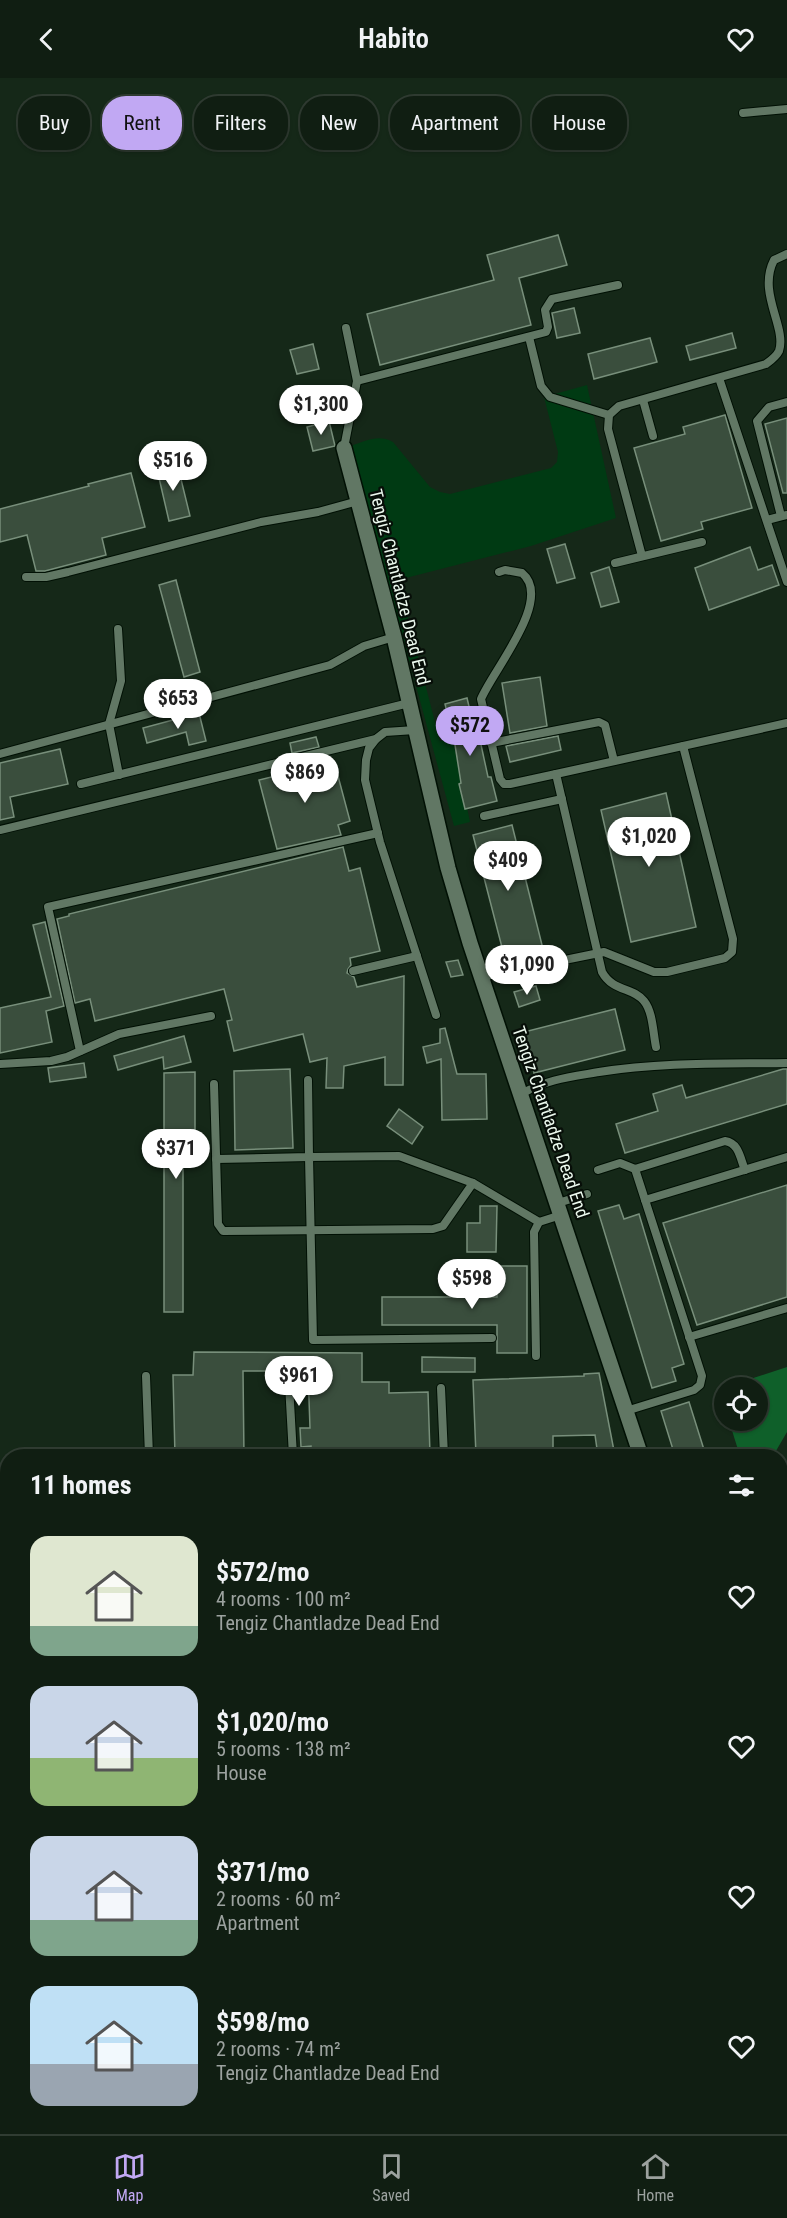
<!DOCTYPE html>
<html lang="en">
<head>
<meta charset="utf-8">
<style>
	body { margin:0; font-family:"Roboto Condensed",sans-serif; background:#19271b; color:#f1f3f6; height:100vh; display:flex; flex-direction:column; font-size:22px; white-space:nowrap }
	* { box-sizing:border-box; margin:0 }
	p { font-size:20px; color:#9ca29f }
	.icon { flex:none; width:33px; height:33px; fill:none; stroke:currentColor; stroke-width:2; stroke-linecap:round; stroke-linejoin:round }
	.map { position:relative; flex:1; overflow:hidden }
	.drawer { position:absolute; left:0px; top:1371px; width:788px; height:686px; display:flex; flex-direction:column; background:#101e12; border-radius:24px 24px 0 0; box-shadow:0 2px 4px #0004,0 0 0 2px #303c32 }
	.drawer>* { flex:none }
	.top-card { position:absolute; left:18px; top:18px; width:752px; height:54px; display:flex; gap:12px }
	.fabs { position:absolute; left:714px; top:1299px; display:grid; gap:12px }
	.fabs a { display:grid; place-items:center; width:54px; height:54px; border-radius:50%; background:#101e12; box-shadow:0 2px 4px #0004,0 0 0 2px #303c32; font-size:30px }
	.price { position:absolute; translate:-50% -51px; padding:0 14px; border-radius:21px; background:#fff; color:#222; font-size:20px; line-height:39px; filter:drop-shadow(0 2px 3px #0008) }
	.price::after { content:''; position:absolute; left:50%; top:36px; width:18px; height:14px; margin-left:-9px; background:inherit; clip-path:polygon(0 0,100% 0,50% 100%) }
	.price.current { background:#c1a8f3; color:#111 }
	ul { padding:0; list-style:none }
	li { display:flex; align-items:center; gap:18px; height:150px; padding:0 30px }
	li span { display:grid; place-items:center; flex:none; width:168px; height:120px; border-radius:18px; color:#555 }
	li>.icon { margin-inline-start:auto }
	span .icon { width:72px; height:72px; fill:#fffc; stroke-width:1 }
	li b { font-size:26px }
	h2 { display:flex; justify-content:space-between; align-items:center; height:72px; padding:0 30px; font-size:26px }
	.pill { padding:0 21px; border-radius:24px; background:#101e12; box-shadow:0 2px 4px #0004,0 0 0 2px #303c32; font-size:21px; line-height:54px }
	.pill.current { background:#c1a8f3; color:#111 }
	header { display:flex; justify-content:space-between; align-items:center; height:78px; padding:0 30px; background:#101e12; font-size:27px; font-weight:600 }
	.menu { display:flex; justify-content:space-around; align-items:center; height:84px; border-top:2px solid #303c32; background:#101e12; font-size:16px; color:#9ca29f }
	.menu a { display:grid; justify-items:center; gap:3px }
	.menu .current { color:#c1a8f3 }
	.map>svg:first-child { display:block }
	.green { fill:#003a13 }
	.forest { fill:#0f602a }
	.building { fill:#3a4e3d; stroke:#788f7b; stroke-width:1.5 }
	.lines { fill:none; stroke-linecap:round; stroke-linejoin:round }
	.service-casing { stroke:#011004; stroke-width:10 }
	.minor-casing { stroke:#011004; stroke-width:18 }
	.tertiary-casing { stroke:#011004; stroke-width:21 }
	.path { stroke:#89998c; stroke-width:3; stroke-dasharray:6 3; stroke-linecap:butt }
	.service { stroke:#617764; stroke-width:8 }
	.minor { stroke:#617764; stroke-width:15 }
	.tertiary { stroke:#617764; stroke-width:18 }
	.labels { text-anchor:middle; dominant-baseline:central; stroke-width:4.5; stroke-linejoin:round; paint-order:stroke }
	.street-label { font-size:18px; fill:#ecf9ee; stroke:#070e08 }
</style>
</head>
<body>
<header><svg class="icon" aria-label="back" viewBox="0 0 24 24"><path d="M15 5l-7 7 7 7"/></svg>Habito<svg class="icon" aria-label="heart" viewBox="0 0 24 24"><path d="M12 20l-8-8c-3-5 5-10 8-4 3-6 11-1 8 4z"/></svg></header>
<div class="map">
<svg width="787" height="2056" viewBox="0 0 787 2056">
	<rect width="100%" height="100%" fill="#152818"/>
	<g class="green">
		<path d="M587,307L616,440L531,468L398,502L440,663L448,661L454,668L470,744L454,748L351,368C366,363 378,356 393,364L430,409L440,414L450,416L551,390L557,384L558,374L544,319Z"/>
		<rect x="79" y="2049" width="160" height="7"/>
	</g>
	<g class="forest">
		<path d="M787,1289V1354L773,1378H740L729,1343L758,1342V1310L726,1309Z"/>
		<path d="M787,1741V1788L780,1779V1742Z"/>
	</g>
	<g class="building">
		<path d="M558,157L567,187L519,200L531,247L380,287L367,236L494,202L487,177Z"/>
		<path d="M574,230L580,255L557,260L552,235Z"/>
		<path d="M732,255L736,270L690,282L686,268Z"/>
		<path d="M650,260L657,284L594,301L588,276Z"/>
		<path d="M313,266L319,291L297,296L290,272Z"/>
		<path d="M725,337L752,430L701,444L703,451L661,463L634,370L685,356L683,349Z"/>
		<path d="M787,340V415H783L765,346Z"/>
		<path d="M329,343L335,368L313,373L307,349Z"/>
		<path d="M170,383L173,394L179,393L190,438L169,443L156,387Z"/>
		<path d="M131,395L145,449L102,460L106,477L45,493H36L27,457L0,464V431L89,408L88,406Z"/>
		<path d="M565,466L575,500L557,505L547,471Z"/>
		<path d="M750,469L758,492L772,487L779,507L709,532L695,490Z"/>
		<path d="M609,489L619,524L601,529L591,495Z"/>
		<path d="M176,502L200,594L184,599L159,507Z"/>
		<path d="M540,599L547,648L510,655L502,605Z"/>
		<path d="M467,620L477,662H480L488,699H491L497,723L465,731L459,706L461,705L455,667L445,626Z"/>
		<path d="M199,635L206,663L189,667L186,654L147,665L143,650Z"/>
		<path d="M558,658L561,672L510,684L506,668Z"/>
		<path d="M316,659L319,669L292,675L290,665Z"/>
		<path d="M60,671L68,706L10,719L14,739L0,742V685Z"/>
		<path d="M321,680L323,686L334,683L350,743L338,747L341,757L277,771L259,702L296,693L295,687Z"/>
		<path d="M666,715L696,849L631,864L601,732Z"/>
		<path d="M512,747L543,871L505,881L473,757Z"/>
		<path d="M343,769L349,793L360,790L380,873L350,880L351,887L348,891L347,895L354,899L357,909L404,898L403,1007H385V979L344,988L343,1010H326L327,980L310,984L303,956L234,973L227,943L232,942L224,911L95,943L90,921L75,925L57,841L69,838V836Z"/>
		<path d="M45,844L64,928L46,933L52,964L0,975V930L51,919L33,847Z"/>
		<path d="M458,882L463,897L451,899L446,884Z"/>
		<path d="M536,908L540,922L519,929L514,914Z"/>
		<path d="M615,931L625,972L534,995L524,954Z"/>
		<path d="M445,950L457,996H486L487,1041L442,1042L441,981L427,985L423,969L440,965V951Z"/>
		<path d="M184,958L191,984L164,991L163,979L118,992L114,978Z"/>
		<path d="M84,985L86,999L50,1004L48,990Z"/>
		<path d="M290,991L293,1070L235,1072L234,993Z"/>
		<path d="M783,991H787V1026L625,1075L616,1046L658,1033L653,1016L682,1007L686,1020Z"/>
		<path d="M195,994V1052H183V1234H164V995Z"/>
		<path d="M399,1031L423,1049L412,1066L387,1048Z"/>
		<path d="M787,1107V1219L697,1247L663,1145Z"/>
		<path d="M619,1127L624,1141L639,1136L684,1286L672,1290L676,1303L652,1310L598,1133Z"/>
		<path d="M480,1128H497L496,1174H467V1145H480Z"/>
		<path d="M497,1188H527V1275H497V1247H382V1219H497Z"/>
		<path d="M194,1274L362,1275V1304H389V1315L428,1314L430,1376L390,1377V1378H311V1368L301,1369L300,1350H310L308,1293H243L244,1378H175L173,1297H193Z"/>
		<path d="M422,1279L475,1280V1294H422Z"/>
		<path d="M599,1295L615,1378H598L595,1357L553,1358V1378H476L473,1302L584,1298V1296Z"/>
		<path d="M689,1324L706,1378H675L661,1333Z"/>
	</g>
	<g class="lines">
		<g class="service-casing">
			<g id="service">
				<path d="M743,35L787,31"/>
				<path d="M529,259L541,308L550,319L609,337"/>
				<path d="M719,300L787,504"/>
				<path d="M357,303L546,254L548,249L545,232L552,221L618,207"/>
				<path d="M643,322L653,358"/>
				<path d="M344,370L357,303L346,250"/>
				<path d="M781,438L757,343L769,329L787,324"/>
				<path d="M767,442L787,437"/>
				<path d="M642,478L608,351L609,337L619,328L766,286C770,283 776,279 779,273C787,249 757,215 774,182L787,176"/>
				<path d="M615,485L702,464"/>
				<path d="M499,494L505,492L522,495C554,521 493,592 481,621L500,701L504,706H510L556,696"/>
				<path d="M26,499H46L68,494L261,444L318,434L358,423"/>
				<path d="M118,551L121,603L109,646L119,697"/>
				<path d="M376,661L369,670L366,682L365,702L380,764L436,937"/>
				<path d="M491,665L599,644L605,647L614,683"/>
				<path d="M0,676L330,587L364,568L394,559"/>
				<path d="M81,706L409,625"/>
				<path d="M484,738L562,721"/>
				<path d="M0,752L376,661L385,654L415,652"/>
				<path d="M353,893L417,878"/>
				<path d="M481,899L604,874L654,894H667L725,880L732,874L733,861L683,668"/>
				<path d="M656,969C653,955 653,934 644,923C633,909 613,914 602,894L556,696L787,645"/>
				<path d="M80,973L48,829L378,755"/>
				<path d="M0,986L51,983L67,979L119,956L211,938"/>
				<path d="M214,1006L218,1146L223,1153L433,1151L443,1148L473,1105"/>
				<path d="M521,1016C548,1001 570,999 599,994C662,984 724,986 787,985"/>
				<path d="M216,1081L309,1079L308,1002"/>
				<path d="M598,1092L620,1085L635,1091L725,1063C739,1065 740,1080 745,1092"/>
				<path d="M645,1122L787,1079"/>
				<path d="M558,1125L587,1116"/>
				<path d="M689,1259L787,1230"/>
				<path d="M492,1260L313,1262L309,1079L399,1078L473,1105L539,1144"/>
				<path d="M536,1278L534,1154L539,1144L561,1137"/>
				<path d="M146,1298L149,1378"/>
				<path d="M289,1306L293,1378"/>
				<path d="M441,1310L444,1378"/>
				<path d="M626,1333L694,1312L700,1307L702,1298L635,1091"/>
				<path d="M780,1622L787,1621"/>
				<path d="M780,1685L787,1696"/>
				<path d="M0,1857H8"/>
				<path d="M780,1857L787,1856"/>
				<path d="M532,2049V2056"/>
				<path d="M595,2049V2056"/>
				<path d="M644,2049V2056"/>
				<path d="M755,2049V2056"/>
				<path d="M388,2056V2049"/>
			</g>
		</g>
		<g class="minor-casing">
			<g id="minor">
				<path d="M344,370L394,559L448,790L470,865L641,1378"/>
				<path d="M780,2004H787"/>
				<path d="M256,2049V2056"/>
				<path d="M68,2056V2049"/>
				<path d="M444,2056V2049"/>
			</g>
		</g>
		<g class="tertiary-casing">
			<g id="tertiary">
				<path d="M780,1808H787"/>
				<path d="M0,1811H8"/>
			</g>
		</g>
		<g class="path">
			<path d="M0,2032H8"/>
			<path d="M128,2049L132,2056"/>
			<path d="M665,2049V2056"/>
			<path d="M700,2049V2056"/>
			<path d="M158,2056V2049"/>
		</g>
		<use href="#service" class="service"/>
		<use href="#minor" class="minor"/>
		<use href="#tertiary" class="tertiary"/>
	</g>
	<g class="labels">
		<g class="street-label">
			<text transform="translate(400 509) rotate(76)">Tengiz Chantladze Dead End</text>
			<text transform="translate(551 1044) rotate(71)">Tengiz Chantladze Dead End</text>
		</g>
	</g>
</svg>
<div class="fabs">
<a><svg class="icon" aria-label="locate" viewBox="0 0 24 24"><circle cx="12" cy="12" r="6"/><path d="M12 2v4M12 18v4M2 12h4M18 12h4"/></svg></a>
</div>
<b class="price" style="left:321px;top:358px">$1,300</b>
<b class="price" style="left:173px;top:414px">$516</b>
<b class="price" style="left:178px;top:652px">$653</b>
<b class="price current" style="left:470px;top:679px">$572</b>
<b class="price" style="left:305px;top:726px">$869</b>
<b class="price" style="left:649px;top:790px">$1,020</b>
<b class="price" style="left:508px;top:814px">$409</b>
<b class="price" style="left:527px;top:918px">$1,090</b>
<b class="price" style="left:176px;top:1102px">$371</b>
<b class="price" style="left:472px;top:1232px">$598</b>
<b class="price" style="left:299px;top:1329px">$961</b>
<div class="top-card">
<a class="pill">Buy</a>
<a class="pill current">Rent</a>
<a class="pill">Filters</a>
<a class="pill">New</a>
<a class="pill">Apartment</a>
<a class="pill">House</a>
</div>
<section class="drawer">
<h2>11 homes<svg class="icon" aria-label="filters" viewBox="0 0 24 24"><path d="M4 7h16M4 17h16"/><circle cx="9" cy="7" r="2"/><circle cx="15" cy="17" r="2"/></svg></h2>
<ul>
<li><span style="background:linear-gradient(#dfe7d0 75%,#7fa58c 0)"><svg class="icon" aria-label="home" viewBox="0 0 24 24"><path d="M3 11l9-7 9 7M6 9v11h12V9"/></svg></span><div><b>$572/mo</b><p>4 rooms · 100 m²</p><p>Tengiz Chantladze Dead End</p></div><svg class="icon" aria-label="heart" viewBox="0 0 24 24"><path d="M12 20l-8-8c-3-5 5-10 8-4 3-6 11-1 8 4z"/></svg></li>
<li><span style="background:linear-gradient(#c9d6e8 60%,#8fb573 0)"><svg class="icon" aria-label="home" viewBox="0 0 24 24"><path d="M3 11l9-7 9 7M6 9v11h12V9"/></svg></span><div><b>$1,020/mo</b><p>5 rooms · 138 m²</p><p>House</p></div><svg class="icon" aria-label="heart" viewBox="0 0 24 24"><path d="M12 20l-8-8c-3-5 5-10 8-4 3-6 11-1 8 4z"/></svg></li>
<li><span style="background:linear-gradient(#c9d6e8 70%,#7fa58c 0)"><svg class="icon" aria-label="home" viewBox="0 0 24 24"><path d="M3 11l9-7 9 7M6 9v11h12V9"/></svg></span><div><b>$371/mo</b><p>2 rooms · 60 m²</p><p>Apartment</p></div><svg class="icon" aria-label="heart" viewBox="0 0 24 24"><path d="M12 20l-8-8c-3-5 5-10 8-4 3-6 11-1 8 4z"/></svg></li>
<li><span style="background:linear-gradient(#bfe0f5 65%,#9aa5b1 0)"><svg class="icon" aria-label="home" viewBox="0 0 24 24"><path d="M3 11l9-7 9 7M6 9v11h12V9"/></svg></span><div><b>$598/mo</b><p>2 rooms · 74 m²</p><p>Tengiz Chantladze Dead End</p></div><svg class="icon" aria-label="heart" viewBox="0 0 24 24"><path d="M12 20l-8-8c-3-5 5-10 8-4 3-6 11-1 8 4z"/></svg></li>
</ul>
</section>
</div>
<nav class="menu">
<a class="current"><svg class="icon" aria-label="map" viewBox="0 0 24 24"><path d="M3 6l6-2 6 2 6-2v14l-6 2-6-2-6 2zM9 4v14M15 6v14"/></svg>Map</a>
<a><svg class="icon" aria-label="saved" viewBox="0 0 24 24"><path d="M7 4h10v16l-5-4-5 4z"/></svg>Saved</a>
<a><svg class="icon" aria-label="home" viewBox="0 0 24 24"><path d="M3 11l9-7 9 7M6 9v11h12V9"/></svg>Home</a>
</nav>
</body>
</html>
